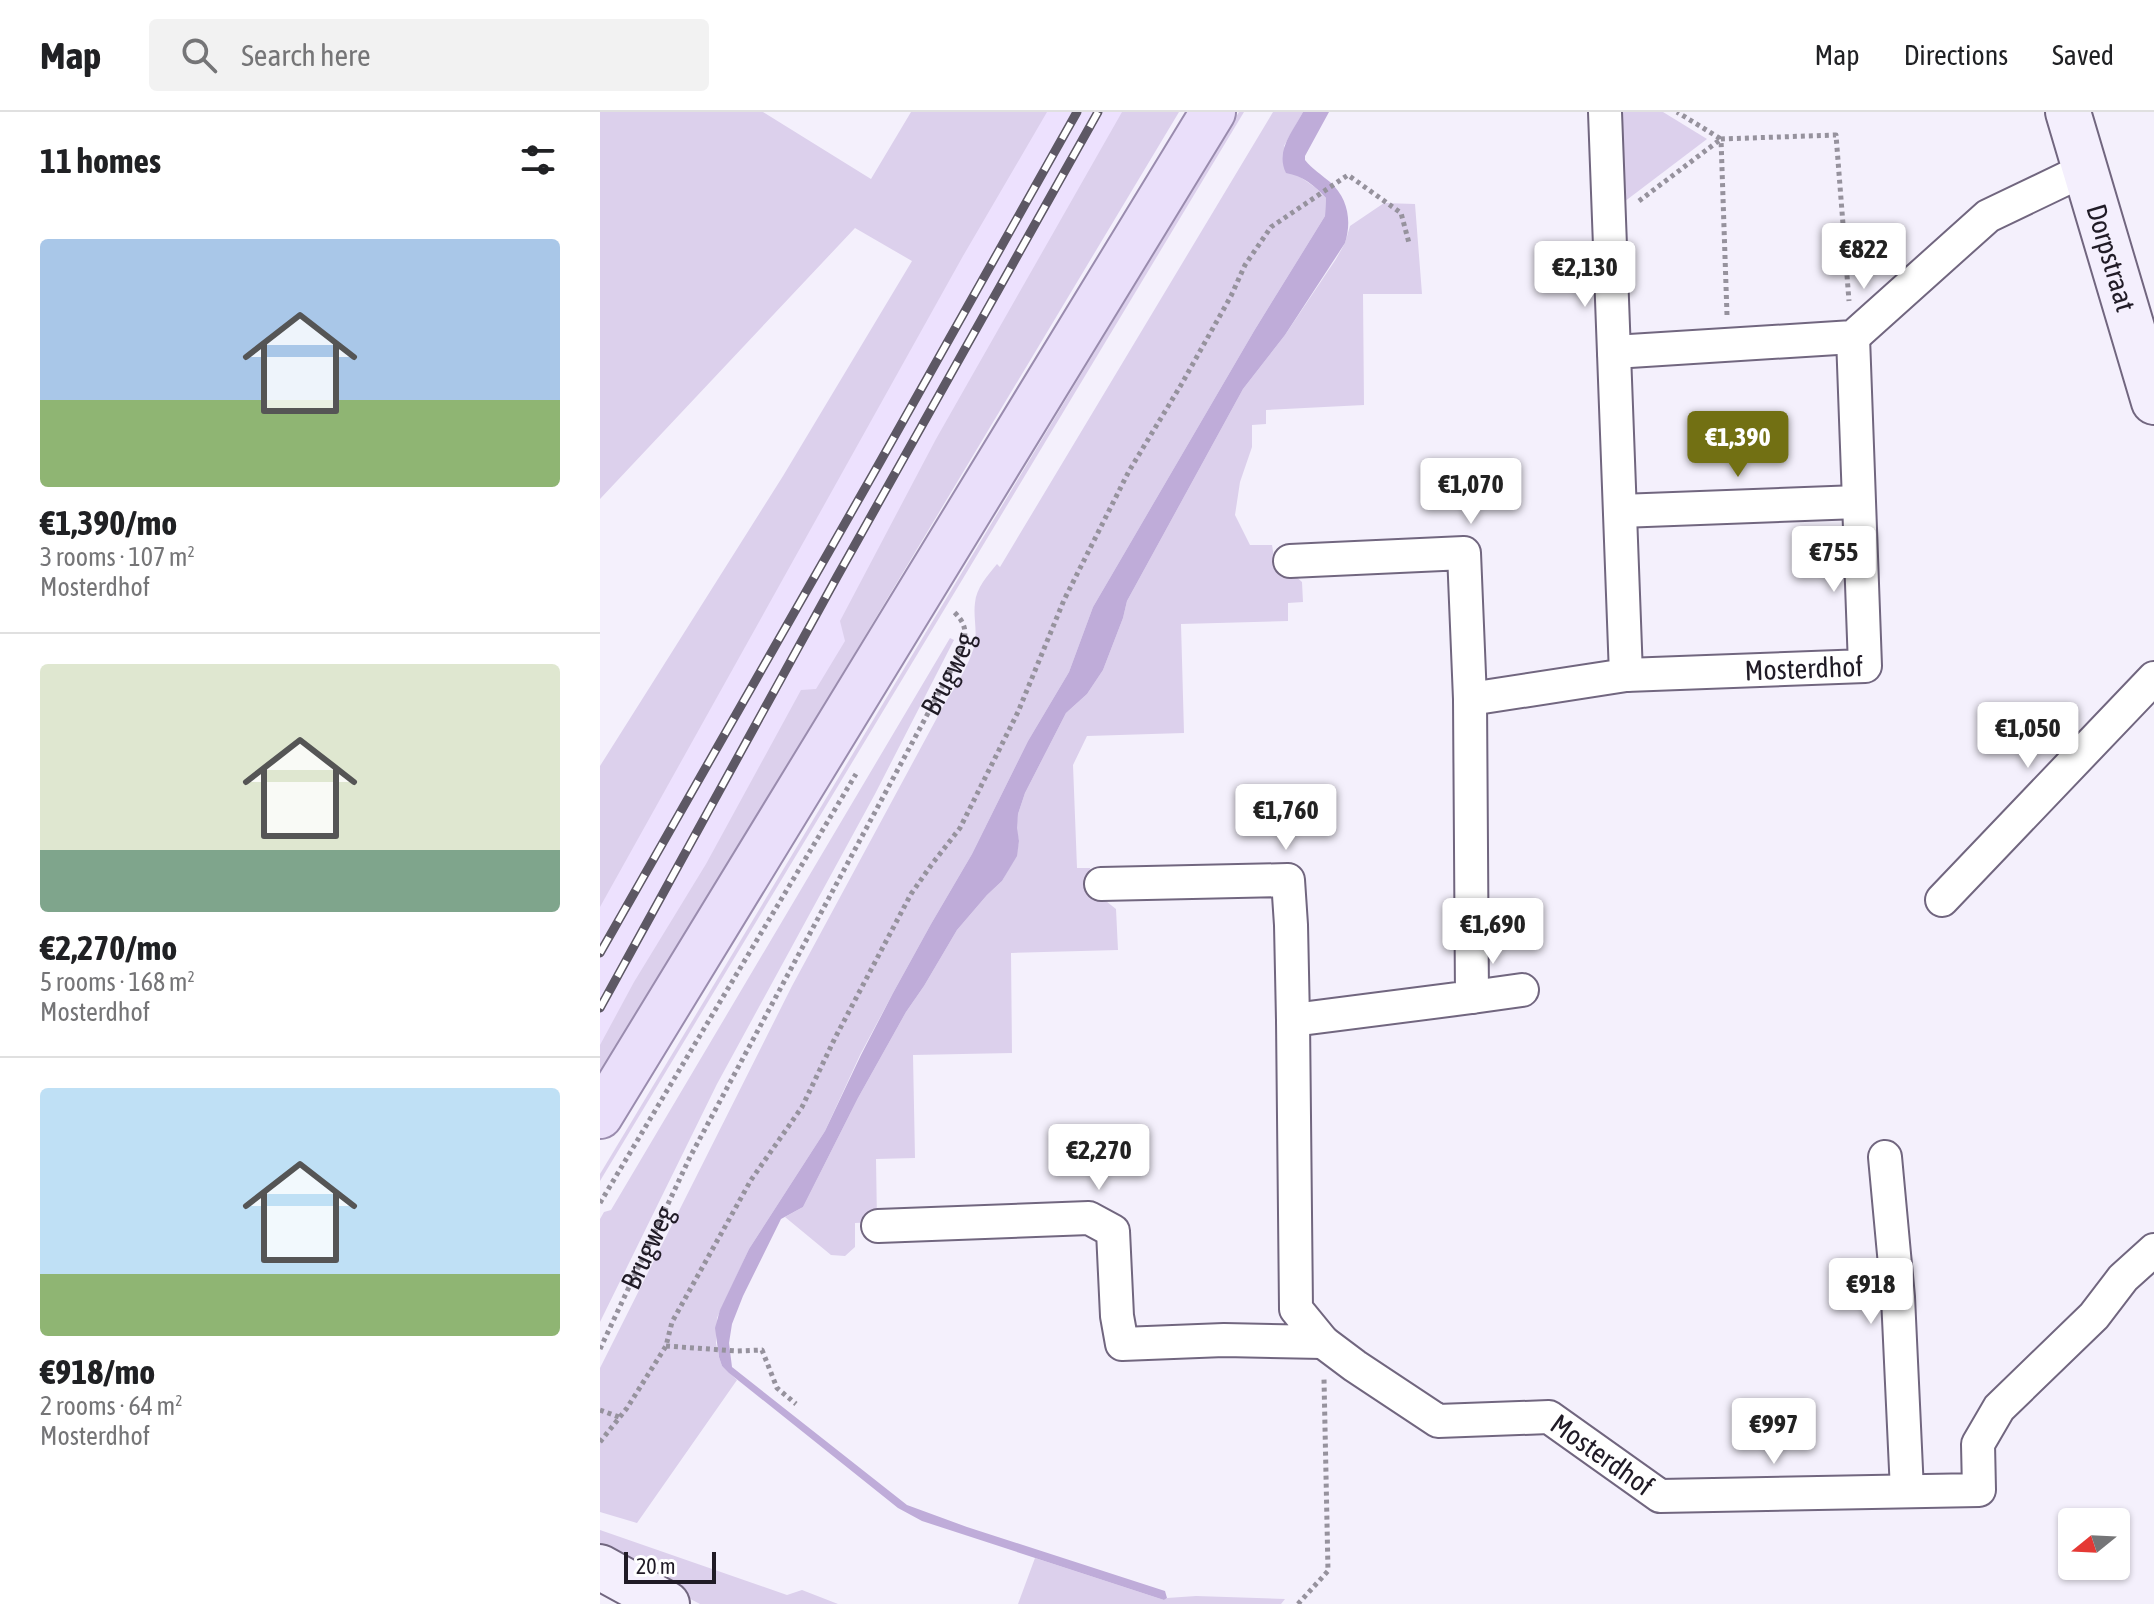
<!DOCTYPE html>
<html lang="en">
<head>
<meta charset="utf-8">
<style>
	body { margin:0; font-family:"Asap Condensed",sans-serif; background:#f2f2f2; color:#202124; height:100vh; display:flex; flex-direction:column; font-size:30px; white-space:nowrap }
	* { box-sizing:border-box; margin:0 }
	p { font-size:26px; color:#757577 }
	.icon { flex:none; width:44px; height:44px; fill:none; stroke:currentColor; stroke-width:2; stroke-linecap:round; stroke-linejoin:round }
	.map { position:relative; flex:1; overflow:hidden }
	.drawer { display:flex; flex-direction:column; background:#fff; width:600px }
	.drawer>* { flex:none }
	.needle { width:52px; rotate:252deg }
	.tools { position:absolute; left:1458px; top:1396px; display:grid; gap:16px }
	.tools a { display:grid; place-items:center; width:72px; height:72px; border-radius:8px; background:#fff; box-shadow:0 2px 6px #0004; font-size:40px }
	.scale { position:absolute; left:24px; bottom:20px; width:92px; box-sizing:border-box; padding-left:8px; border:4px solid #201b26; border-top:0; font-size:22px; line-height:28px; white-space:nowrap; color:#201b26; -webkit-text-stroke:6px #fff; paint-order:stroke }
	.price { position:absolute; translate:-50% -68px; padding:0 18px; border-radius:8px; background:#fff; color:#222; font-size:26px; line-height:52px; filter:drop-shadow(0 2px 4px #0008) }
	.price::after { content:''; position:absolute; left:50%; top:48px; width:24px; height:18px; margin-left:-12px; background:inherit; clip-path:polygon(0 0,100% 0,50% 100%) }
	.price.current { background:#727013; color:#fff }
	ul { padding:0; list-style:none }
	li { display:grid; align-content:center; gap:16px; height:424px; padding:0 40px }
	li+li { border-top:2px solid #e0e0e0 }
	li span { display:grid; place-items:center; height:248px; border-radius:8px; color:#555 }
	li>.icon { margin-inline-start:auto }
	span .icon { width:144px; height:144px; fill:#fffc; stroke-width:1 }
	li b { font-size:34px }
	h2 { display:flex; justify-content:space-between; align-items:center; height:96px; padding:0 40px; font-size:34px }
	header { display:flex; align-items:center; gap:48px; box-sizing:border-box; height:112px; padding:0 40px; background:#fff; border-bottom:2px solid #e0e0e0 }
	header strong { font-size:38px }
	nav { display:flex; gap:44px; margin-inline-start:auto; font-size:28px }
	.search { width:560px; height:72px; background:#f2f2f2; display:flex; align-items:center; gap:20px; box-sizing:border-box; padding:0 28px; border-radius:8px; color:#757577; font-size:30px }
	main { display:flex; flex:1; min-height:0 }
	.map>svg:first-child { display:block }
	.built { fill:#ede1fe }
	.green { fill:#dcd0ec }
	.water { fill:#bfacd9 }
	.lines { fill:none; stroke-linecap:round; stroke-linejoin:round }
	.street-casing { stroke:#71667f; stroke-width:36 }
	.secondary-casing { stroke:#71667f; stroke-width:48 }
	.primary-casing { stroke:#9a8cae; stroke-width:48 }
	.path { stroke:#96929d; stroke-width:5; stroke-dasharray:4 4; stroke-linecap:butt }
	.street { stroke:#fff; stroke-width:32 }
	.secondary { stroke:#f4effd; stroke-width:44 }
	.primary { stroke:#eadffa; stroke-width:44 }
	.rail-casing { stroke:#5d5864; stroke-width:9 }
	.rail { stroke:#fff; stroke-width:6; stroke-dasharray:18; stroke-linecap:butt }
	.labels { text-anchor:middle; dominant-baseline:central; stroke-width:8; stroke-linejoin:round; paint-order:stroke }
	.street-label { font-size:28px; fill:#201b26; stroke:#fff }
</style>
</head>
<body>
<header>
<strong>Map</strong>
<div class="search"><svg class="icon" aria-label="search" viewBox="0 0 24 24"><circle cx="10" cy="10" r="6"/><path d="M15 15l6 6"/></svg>Search here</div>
<nav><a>Map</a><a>Directions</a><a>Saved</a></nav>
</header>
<main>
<section class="drawer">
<h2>11 homes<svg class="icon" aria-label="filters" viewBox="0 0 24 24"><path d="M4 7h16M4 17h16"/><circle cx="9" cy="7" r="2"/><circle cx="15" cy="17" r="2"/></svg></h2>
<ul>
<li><span style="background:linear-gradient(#a9c7e8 65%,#8fb573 0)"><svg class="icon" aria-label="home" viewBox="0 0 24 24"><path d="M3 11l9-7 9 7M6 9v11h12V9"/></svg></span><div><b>€1,390/mo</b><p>3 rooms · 107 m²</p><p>Mosterdhof</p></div></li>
<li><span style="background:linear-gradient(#dfe7d0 75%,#7fa58c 0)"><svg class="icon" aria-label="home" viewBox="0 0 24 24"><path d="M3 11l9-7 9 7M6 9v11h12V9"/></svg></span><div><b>€2,270/mo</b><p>5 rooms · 168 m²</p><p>Mosterdhof</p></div></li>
<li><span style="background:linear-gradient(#bfe0f5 75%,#8fb573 0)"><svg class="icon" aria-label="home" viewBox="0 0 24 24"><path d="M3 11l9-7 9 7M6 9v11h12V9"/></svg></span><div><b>€918/mo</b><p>2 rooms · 64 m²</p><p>Mosterdhof</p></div></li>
</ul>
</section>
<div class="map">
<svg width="1554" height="1492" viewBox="0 0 1554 1492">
	<rect width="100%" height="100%" fill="#f4f0fc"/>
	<path class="built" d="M435,0H574L0,954V771Z"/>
	<g class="green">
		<path d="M0,0H163L271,67L311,0H447L363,144L0,795V654L183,364L312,149L255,116L0,387Z"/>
		<path d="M522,0H579L0,966V933L34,870L106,752L201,578L216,577L245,529L240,509L336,327Z"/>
		<path d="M639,0H644L0,1069V1062Z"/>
		<path d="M673,0H703L684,34L696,62L716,76L726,86L725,104L654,219L493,495L469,560L428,629L372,742L331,812L293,881L260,943L225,1019L149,1137L117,1206L116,1231L119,1245L122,1254L137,1268L37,1411L0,1400V1256L192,874L345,591C356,574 368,555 374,535C378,520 373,505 375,491C376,476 388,463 397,452L400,455Z"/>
		<path d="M1012,0H1063L1107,27L1016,96Z"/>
		<path d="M784,91L815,92L822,182H763L764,293L666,298V312L652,313V335L640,370L635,403L650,433H672L674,445L702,470L703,490L688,491V509L581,512L584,621L487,624L473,653L477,756H490L492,778L516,797L518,838L411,841L412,941L313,943L315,1046L276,1047L277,1110L255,1111V1135L245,1144L231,1143L185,1105L203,1095L258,986L306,900L324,874L357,818L387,783L402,769L416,744L419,729L416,716L418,702L425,681L466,601L487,582L503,558L523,506L527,489L643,277L685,223L736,147L745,131L750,114Z"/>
		<path d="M350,526L354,528L275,682L117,972L0,1210V1107L4,1100L11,1098Z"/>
		<path d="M0,1418L187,1483L202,1478L238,1492H100L0,1440Z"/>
		<path d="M435,1446L564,1488L567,1486L596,1484L685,1487L681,1492H418Z"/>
	</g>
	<path class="water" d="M703,0H729L705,44V48C712,57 722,63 730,70C748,86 752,109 745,131L685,223L643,277L527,489L523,506L503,558L487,582L466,601L425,681L418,702L417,716L419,729L417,744L402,769L387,783L357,818L324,874L306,900L258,986L203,1095L181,1107L143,1184L132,1212L129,1231L132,1255L307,1393L367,1415L565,1479L567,1486L564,1488L322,1409L298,1396L129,1261L122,1254L119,1245L115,1216L120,1198L149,1137L225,1019L261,943L293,881L331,812L372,742L428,629L469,560L493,495L654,219L725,104L726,86C714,73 703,64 686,61C675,39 693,19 703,0Z"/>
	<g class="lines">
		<g class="street-casing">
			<g id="street">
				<path d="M1014,240L1253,225L1388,104L1486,57"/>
				<path d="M1020,399L1258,390"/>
				<path d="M690,449L864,441L870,587"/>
				<path id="s2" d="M1026,563L1265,554L1253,225"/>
				<path d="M501,772L688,768L691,813L693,908"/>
				<path d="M1342,788L1554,566"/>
				<path d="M872,885L922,878"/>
				<path d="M1285,1045L1298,1185L1307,1379"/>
				<path d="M278,1114L489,1106L513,1119L517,1204L522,1232L624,1228L723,1230L696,1197L693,908L872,885L870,587L1026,563L1005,0"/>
				<path id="s3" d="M723,1230L755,1254L838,1309L949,1305L1060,1384L1379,1378L1378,1332L1399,1296L1494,1204L1523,1166L1554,1138"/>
			</g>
		</g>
		<g class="secondary-casing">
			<g id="secondary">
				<path id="s4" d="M1468,0L1554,290"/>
				<path d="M0,1455L67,1492"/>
			</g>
		</g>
		<g class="primary-casing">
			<path id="primary" d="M0,1004L613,0"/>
		</g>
		<g class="path">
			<path d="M1039,89L1121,27L1077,0"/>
			<path d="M1127,203L1121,27L1236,23L1249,189"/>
			<path d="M0,1091L256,662"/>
			<path d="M66,1234L137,1239L162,1238L177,1276L196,1292"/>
			<path id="s1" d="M0,1237L90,1045L356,549C364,529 372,517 354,500"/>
			<path d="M0,1298L19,1305"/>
			<path d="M0,1330L27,1296L66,1234L72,1210L151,1068L202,995L235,926L311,782L332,752L360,716L418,600L464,488L529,359L581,273L631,184L645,153L671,115L748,63L801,101L809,131"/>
			<path d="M698,1492L728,1459L724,1267"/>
		</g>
		<use href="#street" class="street"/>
		<use href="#secondary" class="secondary"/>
		<use href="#primary" class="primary"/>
		<g class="rail-casing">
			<g id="rail">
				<path d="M0,841L280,350L477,0"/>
				<path d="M0,896L238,463L498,0"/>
			</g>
		</g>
		<use href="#rail" class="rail"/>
	</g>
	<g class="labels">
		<g class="street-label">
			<text stroke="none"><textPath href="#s4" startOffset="152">Dorpstraat</textPath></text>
			<text stroke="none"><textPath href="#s2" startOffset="178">Mosterdhof</textPath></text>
			<text stroke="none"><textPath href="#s1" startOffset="760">Brugweg</textPath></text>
			<text stroke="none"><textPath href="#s1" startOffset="112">Brugweg</textPath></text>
			<text stroke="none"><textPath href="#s3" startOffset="316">Mosterdhof</textPath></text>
		</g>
	</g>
</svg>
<div class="tools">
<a><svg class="needle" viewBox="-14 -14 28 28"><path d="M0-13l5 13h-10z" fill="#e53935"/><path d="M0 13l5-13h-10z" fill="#757577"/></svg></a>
</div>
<div class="scale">20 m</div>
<b class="price" style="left:1264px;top:179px">€822</b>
<b class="price" style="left:985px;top:197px">€2,130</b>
<b class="price current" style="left:1138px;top:367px">€1,390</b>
<b class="price" style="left:871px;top:414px">€1,070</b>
<b class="price" style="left:1234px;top:482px">€755</b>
<b class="price" style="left:1428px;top:658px">€1,050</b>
<b class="price" style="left:686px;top:740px">€1,760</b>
<b class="price" style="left:893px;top:854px">€1,690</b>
<b class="price" style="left:499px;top:1080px">€2,270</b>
<b class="price" style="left:1271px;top:1214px">€918</b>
<b class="price" style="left:1174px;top:1354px">€997</b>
</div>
</main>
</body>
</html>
